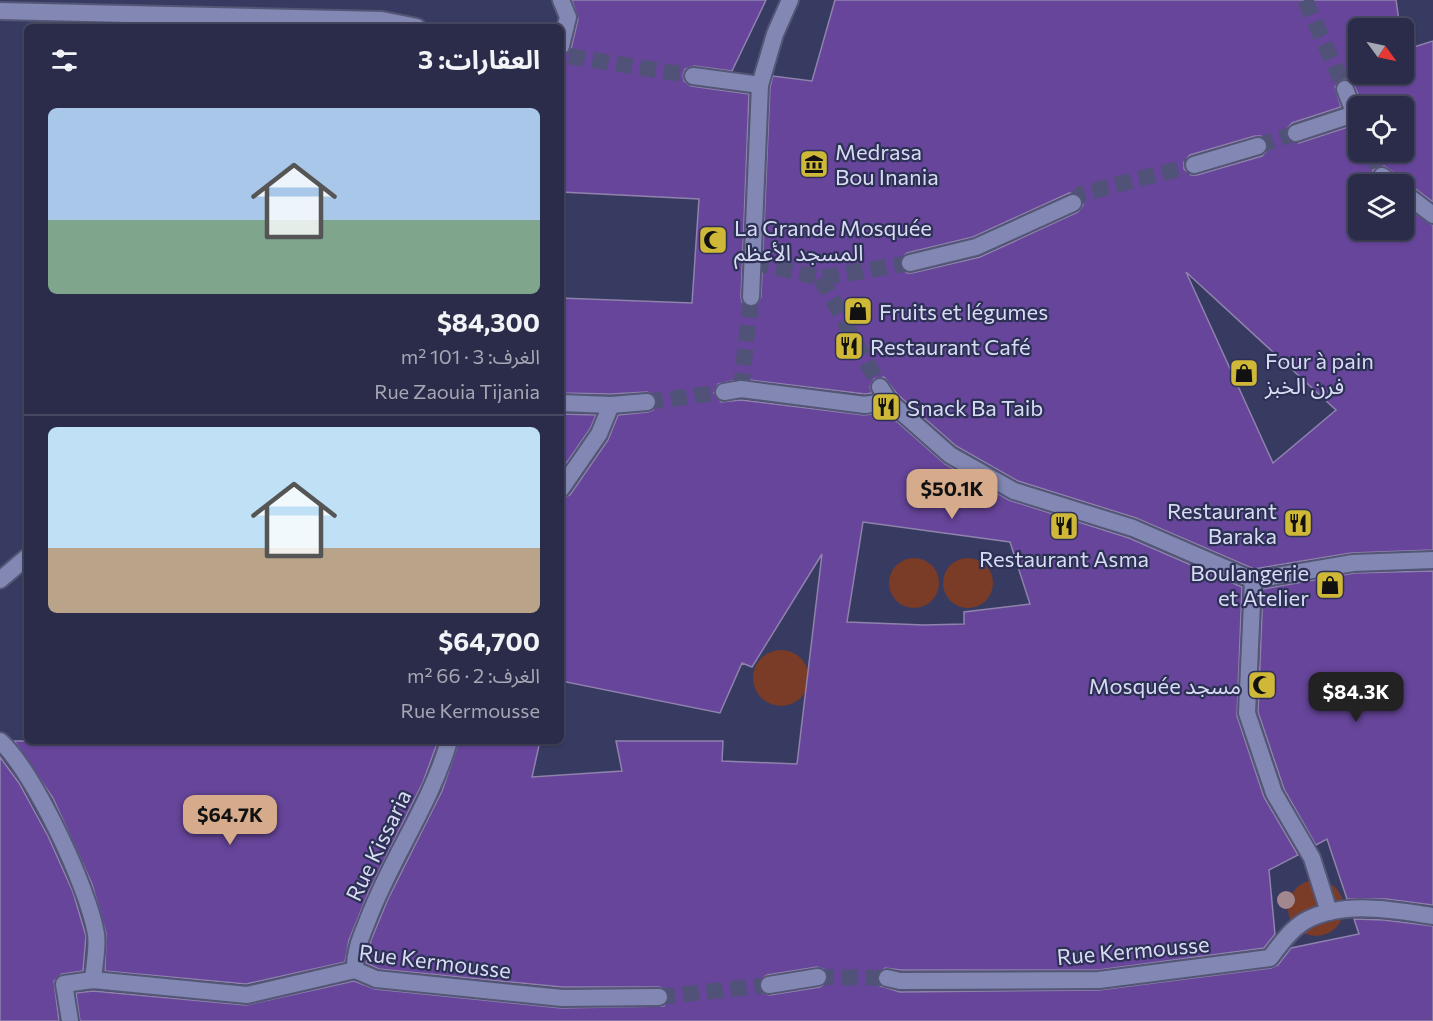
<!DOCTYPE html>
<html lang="ar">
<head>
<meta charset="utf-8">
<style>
	body { margin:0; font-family:Commissioner,"Noto Sans Arabic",sans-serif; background:#363853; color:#f1f3f6; direction:rtl; height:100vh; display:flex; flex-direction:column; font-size:22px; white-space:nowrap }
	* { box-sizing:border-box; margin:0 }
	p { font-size:20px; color:#a5a7b4 }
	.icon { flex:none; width:33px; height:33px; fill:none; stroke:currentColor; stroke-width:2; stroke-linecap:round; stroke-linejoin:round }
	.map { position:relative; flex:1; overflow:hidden; direction:ltr }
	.sheet { position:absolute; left:24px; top:24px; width:540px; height:720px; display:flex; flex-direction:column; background:#2a2c49; border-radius:9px; box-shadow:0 2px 4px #0004,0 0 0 2px #464861; direction:rtl }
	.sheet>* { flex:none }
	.needle { width:39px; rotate:123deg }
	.fabs { position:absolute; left:1348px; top:18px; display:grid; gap:12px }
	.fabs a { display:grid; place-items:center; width:66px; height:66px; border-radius:9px; background:#2a2c49; box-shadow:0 2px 4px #0004,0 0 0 2px #464861; font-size:30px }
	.price { position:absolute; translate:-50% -51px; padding:0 14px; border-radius:12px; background:#d6ab8b; color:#111; font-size:20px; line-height:39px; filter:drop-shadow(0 2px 3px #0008) }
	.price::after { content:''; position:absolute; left:50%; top:36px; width:18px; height:14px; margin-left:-9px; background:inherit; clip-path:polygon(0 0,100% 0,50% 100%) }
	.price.on { background:#222; color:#fff }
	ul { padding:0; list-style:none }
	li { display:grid; align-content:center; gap:12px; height:318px; padding:0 24px }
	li+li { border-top:2px solid #464861 }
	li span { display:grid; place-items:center; height:186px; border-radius:9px; color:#555 }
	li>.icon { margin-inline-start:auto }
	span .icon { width:108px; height:108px; fill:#fffc; stroke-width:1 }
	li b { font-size:26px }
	h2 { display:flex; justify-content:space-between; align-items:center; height:72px; padding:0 24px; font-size:26px }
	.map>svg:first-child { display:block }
	.green { fill:#7a3b27 }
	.building { fill:#66459a; stroke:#8f82ad; stroke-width:1.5; fill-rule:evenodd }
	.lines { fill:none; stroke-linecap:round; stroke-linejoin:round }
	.pedestrian-tunnel { stroke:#505377; stroke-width:16; stroke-dasharray:16 8; stroke-linecap:butt }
	.pedestrian-casing { stroke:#545676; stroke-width:20 }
	.pedestrian { stroke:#8288b3; stroke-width:16 }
	.tree { fill:#a3878f }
	.labels { text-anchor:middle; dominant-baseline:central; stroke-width:4.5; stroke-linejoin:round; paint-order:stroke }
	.poi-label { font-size:22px; fill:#d8dcf3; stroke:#2e3156; text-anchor:start }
	.street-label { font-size:22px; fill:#d8dcf3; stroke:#2e3156 }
</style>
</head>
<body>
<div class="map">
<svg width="1433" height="1021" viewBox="0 0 1433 1021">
	<rect width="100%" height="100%" fill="#383b61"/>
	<g class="green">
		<circle cx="914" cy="583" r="25"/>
		<circle cx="968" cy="583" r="25"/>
		<circle cx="781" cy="678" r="28"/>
		<circle cx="1316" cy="908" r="28"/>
	</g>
	<g class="building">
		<path d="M572,0H766L732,71L694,66L685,69L683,75L684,81L691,86L749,94L741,297L742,302L750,307L756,306L761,297L770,87L773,76L812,81L835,0H1396L1400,28H1359V74H1404V50L1433,41V202L1410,185L1403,183L1399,176L1384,166L1373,170L1372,180L1376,184H1359V230H1404V206L1433,225V550L1351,553L1254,569L1136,518L1018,481L956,446L897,394L884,377L874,379L870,387L872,393L865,394L742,379L718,384L714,393L721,402L741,400L864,415L886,412L945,464L1009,500L1129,538L1242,587L1237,716L1264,797L1298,855L1269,870L1275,934L1264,948L1098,970H901L885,968L877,975L880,986L900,992L1099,990L1271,968L1278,965L1291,948L1359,934L1354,919L1384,920L1433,926V1021H80L76,993L93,991L246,1005L354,981L375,989L561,1008L664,1006L669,996L668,991L659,987H562L379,969L366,963L371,940L388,899L442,791L459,741H540L532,777L622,771L616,741H723L722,761L797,764L822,554L752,667L742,663L720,713L561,681V499L570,495L608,440L618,415L648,412L653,410L657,402L655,396L647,392L611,394L561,393V298L692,303L699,199L561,192V56L571,49L578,19ZM1347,79L1354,85L1363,106H1404V152H1359V135L1353,134L1348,127L1299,143L1289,140L1286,130L1292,123L1341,107L1335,87L1341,80ZM1255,136H1261L1268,142V149L1262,156L1197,175H1191L1184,169V162L1190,155ZM1069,193L1079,194L1082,198L1083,205L1078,212L980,257L912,273H907L900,266V260L907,253L973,237ZM1186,272L1336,410L1273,463ZM863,522L1010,542L1030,604L964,612V624L924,625L847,622ZM817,967L826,970L828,975V981L820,987L770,995L761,992L759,987V981L767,975Z"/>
		<path d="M561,414L596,415L590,429L561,471Z"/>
		<path d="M1433,571V905L1386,899H1347L1327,839L1316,845L1284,789L1258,712L1263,589L1354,573Z"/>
		<path d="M14,741H438L423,782L369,891L349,940L345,962L246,984L105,971L106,933L92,884L53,798Z"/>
		<path d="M0,757L19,783L48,836L73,892L86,936L83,971L62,974L54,981L59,1021H0Z"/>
	</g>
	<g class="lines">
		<g class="pedestrian-tunnel">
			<path d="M1305,0L1345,89"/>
			<path d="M569,56L693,76"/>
			<path d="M1258,146L1296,133"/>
			<path d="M1371,152L1382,176"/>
			<path d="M1073,203L1081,194L1194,165"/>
			<path d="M753,262L821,278L910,263"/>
			<path d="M821,278L880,387"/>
			<path d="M741,389L751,297"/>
			<path d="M647,402L724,392"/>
			<path d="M818,977L887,978"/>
			<path d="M659,997L769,985"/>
		</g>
		<g class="pedestrian-casing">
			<g id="pedestrian">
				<path d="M0,11L382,20L417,27"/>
				<path d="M561,46L568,17L561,0"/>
				<path d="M693,76L760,85"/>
				<path d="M1345,89L1359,125"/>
				<path d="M1296,133L1354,114"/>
				<path d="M1194,165L1258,146"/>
				<path d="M1382,176L1393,184"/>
				<path d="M1404,193L1433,215"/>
				<path d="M910,263L976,247L1073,203"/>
				<path d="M751,297L760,85L775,34L790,0"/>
				<path d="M880,387L889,401L950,455L1014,491L1133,528L1253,580L1353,563L1433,560"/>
				<path d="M724,392L741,389L865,405L889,401"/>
				<path d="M561,403L611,405L647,402"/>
				<path d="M561,489L599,434L611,405"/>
				<path d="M0,580L27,557"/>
				<path d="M1253,580L1247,713L1274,793L1312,858L1329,912"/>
				<path d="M0,741C34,772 88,887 96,934C98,948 94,966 93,980"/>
				<path d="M355,970C354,951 362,935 369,917C392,857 431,803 449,741"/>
				<path d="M887,978L900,981L1099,980L1270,958C1279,946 1291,929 1305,921C1343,900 1392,910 1433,916"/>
				<path d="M769,985L818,977"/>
				<path d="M70,1021L64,984L93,980L247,995L355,970L376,979L562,998L659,997"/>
			</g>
		</g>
		<use href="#pedestrian" class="pedestrian"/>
	</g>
	<circle class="tree" cx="1286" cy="900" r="9"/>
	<defs>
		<g id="museum-square" transform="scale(1.5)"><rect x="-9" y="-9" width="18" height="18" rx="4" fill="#cfb837" stroke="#2e3156"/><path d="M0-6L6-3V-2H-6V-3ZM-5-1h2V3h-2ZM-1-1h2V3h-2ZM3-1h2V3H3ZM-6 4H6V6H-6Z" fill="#111"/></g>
		<g id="mosque-square" transform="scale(1.5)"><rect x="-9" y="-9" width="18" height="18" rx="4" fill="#cfb837" stroke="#2e3156"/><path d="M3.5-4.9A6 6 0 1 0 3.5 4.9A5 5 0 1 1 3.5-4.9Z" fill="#111"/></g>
		<g id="shop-square" transform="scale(1.5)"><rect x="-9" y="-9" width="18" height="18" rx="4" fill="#cfb837" stroke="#2e3156"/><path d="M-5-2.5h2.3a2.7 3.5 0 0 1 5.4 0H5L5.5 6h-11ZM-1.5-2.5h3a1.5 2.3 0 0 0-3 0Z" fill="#111"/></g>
		<g id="restaurant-square" transform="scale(1.5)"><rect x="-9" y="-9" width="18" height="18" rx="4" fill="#cfb837" stroke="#2e3156"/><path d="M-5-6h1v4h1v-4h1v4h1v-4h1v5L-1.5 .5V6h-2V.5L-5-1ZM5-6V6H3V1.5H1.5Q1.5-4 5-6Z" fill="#111"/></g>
	</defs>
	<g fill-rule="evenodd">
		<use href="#museum-square" x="814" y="164"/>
		<use href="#mosque-square" x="713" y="240"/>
		<use href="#shop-square" x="858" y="311"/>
		<use href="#restaurant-square" x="849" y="346"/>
		<use href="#shop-square" x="1244" y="373"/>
		<use href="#restaurant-square" x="886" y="407"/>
		<use href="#restaurant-square" x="1298" y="523"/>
		<use href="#restaurant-square" x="1064" y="526"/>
		<use href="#shop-square" x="1330" y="585"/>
		<use href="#mosque-square" x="1262" y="685"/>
	</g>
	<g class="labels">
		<g class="poi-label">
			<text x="835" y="151">Medrasa<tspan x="835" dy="25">Bou Inania</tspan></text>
			<text x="734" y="227">La Grande Mosquée<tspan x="734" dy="25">المسجد الأعظم</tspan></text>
			<text x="879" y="311">Fruits et légumes</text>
			<text x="870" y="346">Restaurant Café</text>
			<text x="1265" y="360">Four à pain<tspan x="1265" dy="25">فرن الخبز</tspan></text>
			<text x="907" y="407">Snack Ba Taib</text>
			<text x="1277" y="510" text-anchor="end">Restaurant<tspan x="1277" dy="25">Baraka</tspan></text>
			<text x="1064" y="558" text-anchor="middle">Restaurant Asma</text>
			<text x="1309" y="572" text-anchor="end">Boulangerie<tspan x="1309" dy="25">et Atelier</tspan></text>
			<text x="1241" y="685" text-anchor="end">Mosquée مسجد</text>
		</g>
		<g class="street-label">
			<text transform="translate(378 845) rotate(-64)">Rue Kissaria</text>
			<text transform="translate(1133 950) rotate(-5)">Rue Kermousse</text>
			<text transform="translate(435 961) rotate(7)">Rue Kermousse</text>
		</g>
	</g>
</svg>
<div class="fabs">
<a><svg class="needle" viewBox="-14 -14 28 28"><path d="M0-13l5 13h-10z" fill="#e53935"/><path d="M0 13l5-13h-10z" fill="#a5a7b4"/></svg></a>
<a><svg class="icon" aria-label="locate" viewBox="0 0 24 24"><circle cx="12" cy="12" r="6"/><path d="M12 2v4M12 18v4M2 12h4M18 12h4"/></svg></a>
<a><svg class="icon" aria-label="layers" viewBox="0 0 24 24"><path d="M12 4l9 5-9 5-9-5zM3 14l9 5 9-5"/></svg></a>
</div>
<b class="price" style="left:952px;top:520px">$50.1K</b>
<b class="price on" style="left:1356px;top:723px">$84.3K</b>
<b class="price" style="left:230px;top:846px">$64.7K</b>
<section class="sheet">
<h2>العقارات: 3<svg class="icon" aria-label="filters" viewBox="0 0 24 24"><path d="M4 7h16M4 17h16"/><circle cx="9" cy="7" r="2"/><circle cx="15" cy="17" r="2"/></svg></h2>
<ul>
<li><span style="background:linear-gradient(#a9c7e8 60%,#7fa58c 0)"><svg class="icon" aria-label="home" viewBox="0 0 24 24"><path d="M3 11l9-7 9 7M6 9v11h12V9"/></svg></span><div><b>$84,300</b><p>الغرف: 3 · 101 m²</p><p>Rue Zaouia Tijania</p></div></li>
<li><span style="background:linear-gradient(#bfe0f5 65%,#b9a48a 0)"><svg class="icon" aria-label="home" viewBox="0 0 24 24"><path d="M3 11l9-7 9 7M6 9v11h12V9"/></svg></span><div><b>$64,700</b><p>الغرف: 2 · 66 m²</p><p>Rue Kermousse</p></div></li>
</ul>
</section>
</div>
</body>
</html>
